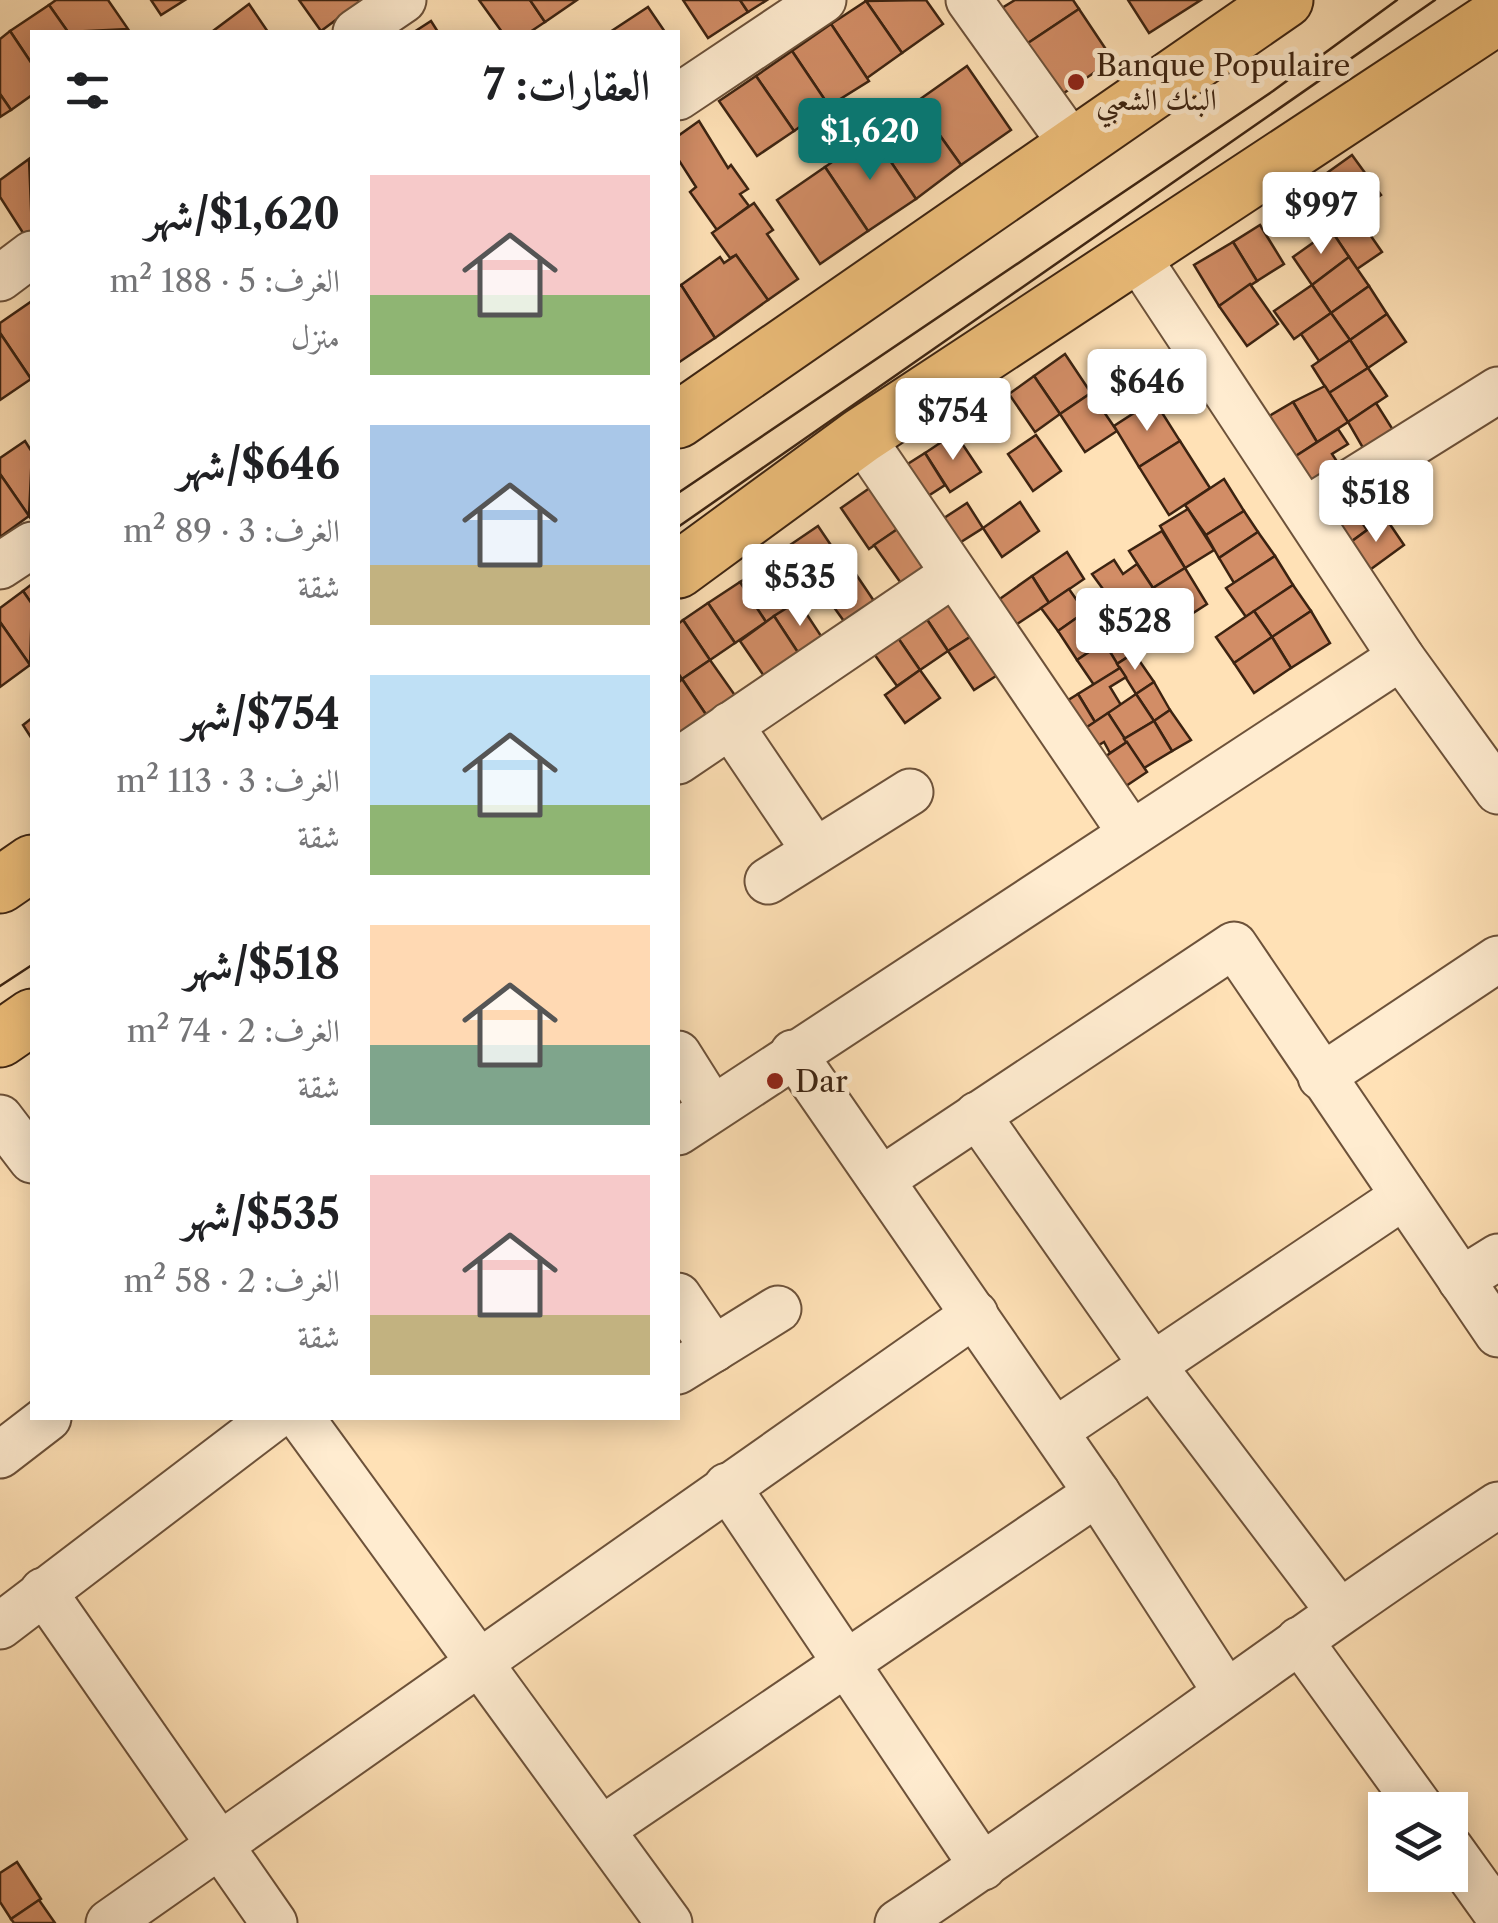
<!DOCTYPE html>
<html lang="ar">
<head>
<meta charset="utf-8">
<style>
	body { margin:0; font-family:"Libre Caslon Text",Amiri,serif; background:#f2f2f2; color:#202124; direction:rtl; height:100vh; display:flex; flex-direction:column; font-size:38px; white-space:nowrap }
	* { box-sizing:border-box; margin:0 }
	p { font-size:32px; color:#757577 }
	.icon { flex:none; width:55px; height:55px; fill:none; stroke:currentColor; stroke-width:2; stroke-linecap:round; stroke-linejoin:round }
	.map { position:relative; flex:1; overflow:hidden; direction:ltr }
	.sheet { position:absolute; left:30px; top:30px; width:650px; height:1390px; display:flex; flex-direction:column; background:#fff; border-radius:0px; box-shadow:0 5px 25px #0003; direction:rtl }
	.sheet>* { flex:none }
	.tools { position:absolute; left:1368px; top:1792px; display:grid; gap:20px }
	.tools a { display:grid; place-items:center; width:100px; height:100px; border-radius:0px; background:#fff; box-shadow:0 5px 25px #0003; font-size:50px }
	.price { position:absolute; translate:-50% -85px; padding:0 22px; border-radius:10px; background:#fff; color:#222; font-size:32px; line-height:65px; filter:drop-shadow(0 2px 5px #0008) }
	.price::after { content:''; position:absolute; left:50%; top:60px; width:30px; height:22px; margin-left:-15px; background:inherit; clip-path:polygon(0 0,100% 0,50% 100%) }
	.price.current { background:#0f766e; color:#fff }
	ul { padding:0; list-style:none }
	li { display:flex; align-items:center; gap:30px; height:250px; padding:0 30px }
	li span { display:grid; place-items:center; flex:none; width:280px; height:200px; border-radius:0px; color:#555 }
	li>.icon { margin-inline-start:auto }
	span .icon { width:120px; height:120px; fill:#fffc; stroke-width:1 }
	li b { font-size:42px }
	h2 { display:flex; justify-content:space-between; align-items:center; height:120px; padding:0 30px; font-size:42px }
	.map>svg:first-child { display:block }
	.building { fill:#d28d66; stroke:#3c2311; stroke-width:2.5 }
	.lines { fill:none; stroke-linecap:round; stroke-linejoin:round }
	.minor-casing { stroke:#6d523a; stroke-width:49 }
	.major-casing { stroke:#3c2311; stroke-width:59 }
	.minor { stroke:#ffecd0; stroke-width:45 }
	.major { stroke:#f0c07b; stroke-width:55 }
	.tram { stroke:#3c2311; stroke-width:2.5 }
	.poi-dot { fill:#8f2418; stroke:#ffecd0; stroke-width:4 }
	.labels { text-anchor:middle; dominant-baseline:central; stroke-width:10; stroke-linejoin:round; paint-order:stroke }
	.poi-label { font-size:30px; fill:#3c2311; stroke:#ffecd0; text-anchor:start }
</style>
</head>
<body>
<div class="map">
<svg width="1498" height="1923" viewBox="0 0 1498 1923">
	<rect width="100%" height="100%" fill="#ffe1b6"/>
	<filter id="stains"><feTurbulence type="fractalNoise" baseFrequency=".002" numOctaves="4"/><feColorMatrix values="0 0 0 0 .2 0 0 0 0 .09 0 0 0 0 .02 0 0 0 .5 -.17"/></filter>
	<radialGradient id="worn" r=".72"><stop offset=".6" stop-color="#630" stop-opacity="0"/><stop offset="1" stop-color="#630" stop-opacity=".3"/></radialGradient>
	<g class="building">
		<path d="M56,0H108L128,29L68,32L49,5Z"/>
		<path d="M151,0H185L161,15Z"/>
		<path d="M299,0H358L360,2L321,31Z"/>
		<path d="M479,0H530L545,22L530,32H502Z"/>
		<path d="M530,0H577L545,22Z"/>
		<path d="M683,0H740L748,12L708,38Z"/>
		<path d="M740,0H767L748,12Z"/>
		<path d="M926,0L943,24L902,53L866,1Z"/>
		<path d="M1015,0H1073L1079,9L1025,45L1002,8Z"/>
		<path d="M1128,0H1201L1149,33Z"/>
		<path d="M866,1L902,53L867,78L831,24Z"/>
		<path d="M249,4L268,32H214L213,31Z"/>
		<path d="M49,5L68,32H32V64L10,31Z"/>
		<path d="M648,7L665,32H610Z"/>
		<path d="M1079,9L1113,60L1058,97L1025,45Z"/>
		<path d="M431,21L438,32H414Z"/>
		<path d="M831,24L869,81L829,106L792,51Z"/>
		<path d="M10,31L32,64V95L11,110L0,94V39Z"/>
		<path d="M792,51L829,106L794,131L756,76Z"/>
		<path d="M967,66L1011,130L961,165L916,102Z"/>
		<path d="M756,76L794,131L757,156L719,101Z"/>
		<path d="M0,94L11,110L0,117Z"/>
		<path d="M916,102L961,165L916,199L872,134Z"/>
		<path d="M699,121L728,168L731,165L748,189L740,194L749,206L717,230L690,192L696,187L678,159V136Z"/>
		<path d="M872,134L916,199L868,231L825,167Z"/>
		<path d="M1352,155L1381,195L1352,215L1324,175Z"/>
		<path d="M29,159L32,231L25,236L0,197V180Z"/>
		<path d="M825,167L868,231L820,264L777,200Z"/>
		<path d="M1324,175L1352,215L1326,233L1298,193Z"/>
		<path d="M754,203L773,230L767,234L798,279L768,300L736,255L730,258L712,233Z"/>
		<path d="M1355,213L1382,252L1357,269L1331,230Z"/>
		<path d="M1260,225L1284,264L1257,281L1233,242Z"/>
		<path d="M1331,230L1349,257L1312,285L1293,257Z"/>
		<path d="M1233,242L1257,281L1219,306L1194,265Z"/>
		<path d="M736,255L768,300L715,338L681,285L720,257L724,263Z"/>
		<path d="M1349,257L1369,286L1331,313L1312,285Z"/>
		<path d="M1250,284L1278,324L1247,346L1219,306Z"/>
		<path d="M681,285L715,338L678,363V287Z"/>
		<path d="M1312,285L1331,313L1294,339L1274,311Z"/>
		<path d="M1369,286L1387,314L1350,340L1331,313Z"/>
		<path d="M32,301V378L31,379L0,333V323Z"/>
		<path d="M1331,313L1350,340L1319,361L1301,334Z"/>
		<path d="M1387,314L1406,342L1368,368L1350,340Z"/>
		<path d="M0,333L31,379L0,400Z"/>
		<path d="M1350,340L1368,368L1329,393L1312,366Z"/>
		<path d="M1065,354L1091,393L1060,414L1034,376Z"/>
		<path d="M1368,368L1387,396L1348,422L1329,393Z"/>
		<path d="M1034,376L1060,414L1035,432L1009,394Z"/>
		<path d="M1325,386L1348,422L1317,442L1293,402Z"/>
		<path d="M1091,393L1117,431L1085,452L1060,414Z"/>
		<path d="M1154,400L1180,441L1139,467L1114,426Z"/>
		<path d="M1293,402L1317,442L1286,463L1259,422Z"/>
		<path d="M1376,403L1400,441L1370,460L1348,422Z"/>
		<path d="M1338,429L1348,444L1332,454L1347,477L1313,500L1288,461Z"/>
		<path d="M955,433L981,472L950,492L925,453Z"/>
		<path d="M1036,435L1061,471L1033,491L1008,454Z"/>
		<path d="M25,441L32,452L29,516L0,474V458Z"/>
		<path d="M1180,441L1210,488L1169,515L1139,467Z"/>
		<path d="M925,453L945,485L911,507L892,474Z"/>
		<path d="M0,474L29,516L0,537Z"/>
		<path d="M1224,479L1244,511L1206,535L1185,505Z"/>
		<path d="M874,485L902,526L869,549L841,508Z"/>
		<path d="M1368,493L1385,517L1367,530L1350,505Z"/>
		<path d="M1020,502L1039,531L1002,557L983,528Z"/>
		<path d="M967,503L983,528L953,547L938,522Z"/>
		<path d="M1350,505L1367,530L1348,544L1330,519Z"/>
		<path d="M1188,509L1214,550L1185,568L1160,526Z"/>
		<path d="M1244,511L1258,532L1219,558L1206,535Z"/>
		<path d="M1385,517L1404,545L1367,572L1348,544Z"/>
		<path d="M818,526L845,566L814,588L787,547Z"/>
		<path d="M902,526L930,566L903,586L874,545Z"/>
		<path d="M1162,531L1185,568L1153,588L1129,551Z"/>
		<path d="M1258,532L1275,556L1234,583L1219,558Z"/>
		<path d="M1067,552L1084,579L1049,603L1032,576Z"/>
		<path d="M1275,556L1293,585L1246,617L1226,588Z"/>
		<path d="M1114,560L1123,574L1137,564L1153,588L1095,627L1085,612L1108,596L1092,574Z"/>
		<path d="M768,564L794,604L766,622L740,582Z"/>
		<path d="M849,564L876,604L846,624L818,585Z"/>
		<path d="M1185,568L1207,604L1176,624L1153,588Z"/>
		<path d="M1032,576L1049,603L1011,628L994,603Z"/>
		<path d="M740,582L766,622L735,643L708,603Z"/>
		<path d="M32,584V604L23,591Z"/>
		<path d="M1293,585L1311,611L1272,637L1254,611Z"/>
		<path d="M1153,588L1176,624L1117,664L1095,627Z"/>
		<path d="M1069,589L1085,612L1058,631L1041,608Z"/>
		<path d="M23,591L32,604L30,665L0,622V608Z"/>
		<path d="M956,593L981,630L948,651L924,615Z"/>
		<path d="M798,601L825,642L801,657L774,616Z"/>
		<path d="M708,603L735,643L710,660L683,620Z"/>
		<path d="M1254,611L1272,637L1234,663L1216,637Z"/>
		<path d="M1311,611L1330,643L1291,668L1272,637Z"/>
		<path d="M1085,612L1104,642L1077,660L1058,631Z"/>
		<path d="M924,615L948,651L920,670L896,635Z"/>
		<path d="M774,616L801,657L766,679L740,641Z"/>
		<path d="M683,620L710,660L682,679L678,673V624Z"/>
		<path d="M0,622L30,665L0,687Z"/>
		<path d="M981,630L1007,669L974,690L948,651Z"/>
		<path d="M896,635L920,670L897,686L872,651Z"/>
		<path d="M1272,637L1291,668L1254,693L1234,663Z"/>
		<path d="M1104,642L1120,668L1094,685L1077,660Z"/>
		<path d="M1134,653L1154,682L1136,694L1117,664Z"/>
		<path d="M710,660L739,701L709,719L682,679Z"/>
		<path d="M1120,668L1126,677L1110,687L1121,705L1095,722L1078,694Z"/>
		<path d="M920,670L940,698L905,723L885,695Z"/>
		<path d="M682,679L709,719L682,738L678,731V683Z"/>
		<path d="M1154,682L1170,710L1154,721L1136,694Z"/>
		<path d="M1078,694L1095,722L1075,735L1057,707Z"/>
		<path d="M1136,694L1154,721L1124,739L1108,713Z"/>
		<path d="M1170,710L1191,740L1172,751L1154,721Z"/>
		<path d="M1108,713L1127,742L1110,753L1104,742L1089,751L1078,733Z"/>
		<path d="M32,718V739L23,725Z"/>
		<path d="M1154,721L1172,751L1144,768L1124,739Z"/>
		<path d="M1127,742L1147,772L1111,796L1091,766Z"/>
		<path d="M17,1862L41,1899L11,1919L0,1902V1873Z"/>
		<path d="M39,1900L55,1923H14L11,1919Z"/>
	</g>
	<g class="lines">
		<g class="minor-casing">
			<g id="minor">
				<path d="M969,0L1074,147"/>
				<path d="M356,32L403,0"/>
				<path d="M678,97L823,0"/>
				<path d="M1138,258L1401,657L1498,791"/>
				<path d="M0,278L32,254"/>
				<path d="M861,436L1131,833"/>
				<path d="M1306,510L1498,390"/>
				<path d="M0,566L32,545"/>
				<path d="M730,725L815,851"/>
				<path d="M678,761L952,575"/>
				<path d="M768,881L910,792"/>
				<path d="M793,1053L1097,1493L1226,1692"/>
				<path d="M678,1054L712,1108"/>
				<path d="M1321,1077L1498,959"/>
				<path d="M977,1115L1153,1366L1338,1610"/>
				<path d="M0,1118L32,1160"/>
				<path d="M678,1132L1401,657"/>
				<path d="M881,1180L1234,945L1498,1334"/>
				<path d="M1461,1280L1498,1257"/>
				<path d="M678,1296L714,1349"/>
				<path d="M678,1371L778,1309"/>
				<path d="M301,1418L669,1923"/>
				<path d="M1055,1431L1404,1196"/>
				<path d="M0,1455L48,1418"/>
				<path d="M727,1486L983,1867"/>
				<path d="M43,1591L274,1923"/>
				<path d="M0,1626L273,1418"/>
				<path d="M1299,1640L1422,1810"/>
				<path d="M602,1829L1097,1493"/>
				<path d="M1450,1848L1498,1915"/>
				<path d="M109,1923L975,1314"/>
				<path d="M898,1923C1101,1788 1294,1639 1498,1505"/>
			</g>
		</g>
		<g class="major-casing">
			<g id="major">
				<path d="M678,420L1285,0"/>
				<path d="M678,570L861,436L1498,16"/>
				<path d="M0,885L32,863"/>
				<path d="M0,1039L32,1017"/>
			</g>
		</g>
		<use href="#minor" class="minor"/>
		<use href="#major" class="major"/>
		<g class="tram">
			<path d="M678,493L1273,91L1397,0"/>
			<path d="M678,527L1435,0"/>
			<path d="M0,986L32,965"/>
		</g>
	</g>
	<g class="poi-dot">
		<circle cx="1076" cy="82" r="10"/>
		<circle cx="775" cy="1081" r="10"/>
	</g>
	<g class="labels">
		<g class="poi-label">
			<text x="1096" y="65">Banque Populaire<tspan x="1096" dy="34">البنك الشعبي</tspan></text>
			<text x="795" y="1081">Dar</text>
		</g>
	</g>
	<rect width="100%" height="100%" filter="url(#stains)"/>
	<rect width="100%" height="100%" fill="url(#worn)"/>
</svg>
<div class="tools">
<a><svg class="icon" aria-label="layers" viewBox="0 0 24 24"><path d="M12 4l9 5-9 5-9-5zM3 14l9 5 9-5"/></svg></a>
</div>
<b class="price current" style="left:870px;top:183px">$1,620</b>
<b class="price" style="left:1321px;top:257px">$997</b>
<b class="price" style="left:1147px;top:434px">$646</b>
<b class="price" style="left:953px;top:463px">$754</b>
<b class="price" style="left:1376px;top:545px">$518</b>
<b class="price" style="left:800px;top:629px">$535</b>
<b class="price" style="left:1135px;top:673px">$528</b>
<section class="sheet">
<h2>العقارات: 7<svg class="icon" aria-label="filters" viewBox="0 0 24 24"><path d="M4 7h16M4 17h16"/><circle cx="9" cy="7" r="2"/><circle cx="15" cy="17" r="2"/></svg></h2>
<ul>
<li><span style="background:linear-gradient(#f6c9c9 60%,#8fb573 0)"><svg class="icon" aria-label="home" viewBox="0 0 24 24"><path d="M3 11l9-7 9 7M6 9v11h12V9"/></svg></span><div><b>$1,620/شهر</b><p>الغرف: 5 · 188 m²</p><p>منزل</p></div></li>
<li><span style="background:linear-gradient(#a9c7e8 70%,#c2b280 0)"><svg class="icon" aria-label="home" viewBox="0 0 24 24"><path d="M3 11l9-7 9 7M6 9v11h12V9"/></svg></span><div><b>$646/شهر</b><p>الغرف: 3 · 89 m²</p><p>شقة</p></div></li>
<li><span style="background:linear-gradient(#bfe0f5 65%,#8fb573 0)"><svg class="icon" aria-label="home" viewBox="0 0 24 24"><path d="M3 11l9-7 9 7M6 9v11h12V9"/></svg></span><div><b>$754/شهر</b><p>الغرف: 3 · 113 m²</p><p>شقة</p></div></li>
<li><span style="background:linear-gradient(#ffd9b3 60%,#7fa58c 0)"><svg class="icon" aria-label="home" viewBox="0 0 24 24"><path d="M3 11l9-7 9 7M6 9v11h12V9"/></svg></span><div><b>$518/شهر</b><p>الغرف: 2 · 74 m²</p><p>شقة</p></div></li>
<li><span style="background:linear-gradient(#f6c9c9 70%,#c2b280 0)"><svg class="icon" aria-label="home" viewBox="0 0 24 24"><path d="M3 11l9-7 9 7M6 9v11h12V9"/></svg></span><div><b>$535/شهر</b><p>الغرف: 2 · 58 m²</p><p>شقة</p></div></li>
</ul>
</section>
</div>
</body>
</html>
